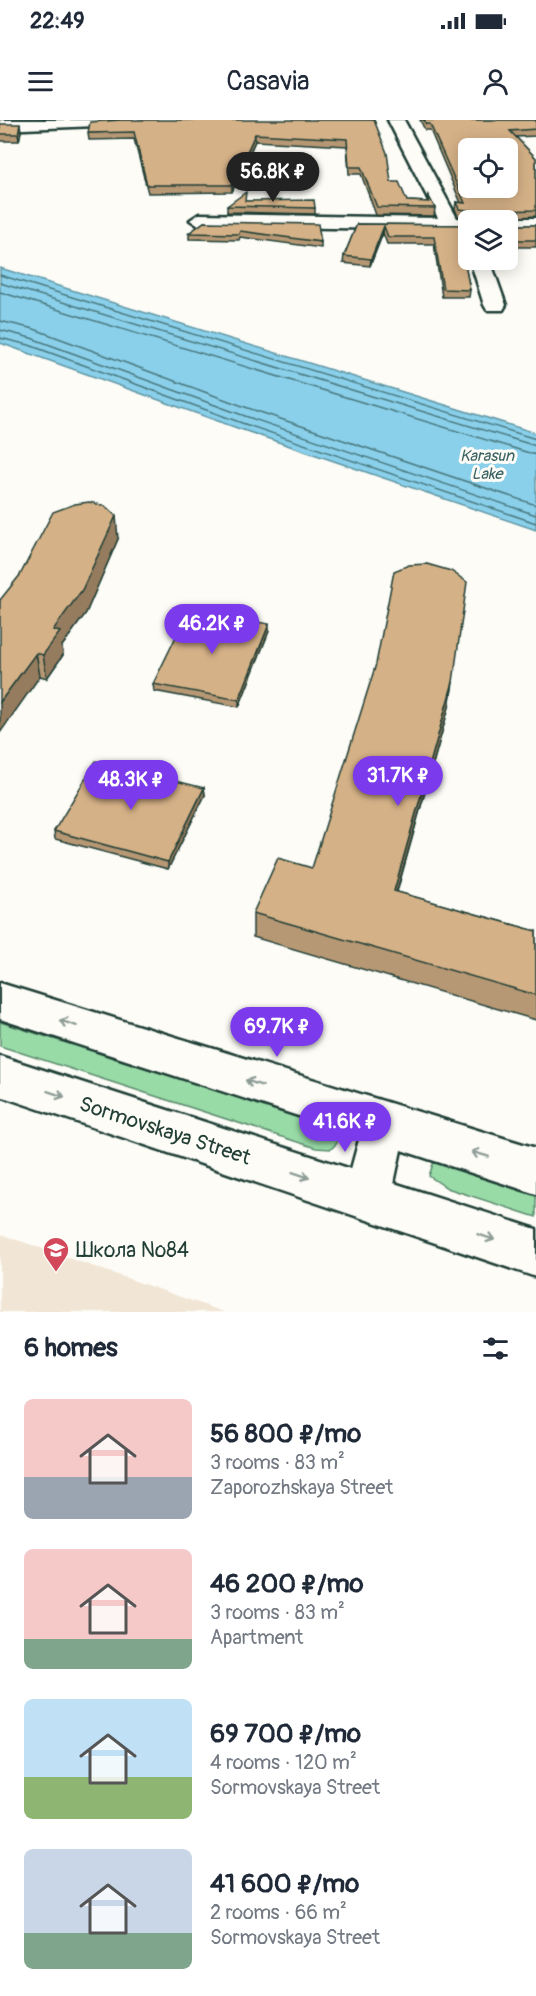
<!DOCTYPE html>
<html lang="en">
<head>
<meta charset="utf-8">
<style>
	body { margin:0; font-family:Pangolin,sans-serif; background:#f6f6f7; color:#1f2937; height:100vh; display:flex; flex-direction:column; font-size:22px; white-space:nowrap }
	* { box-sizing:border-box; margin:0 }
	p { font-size:20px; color:#747a83 }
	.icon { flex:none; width:33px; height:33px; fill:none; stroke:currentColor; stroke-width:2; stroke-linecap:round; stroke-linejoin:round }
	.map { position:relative; height:1192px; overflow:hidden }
	.sheet { display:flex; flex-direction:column; background:#fff; flex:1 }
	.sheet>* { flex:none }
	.fabs { position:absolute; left:458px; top:18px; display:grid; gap:12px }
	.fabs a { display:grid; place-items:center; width:60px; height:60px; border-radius:9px; background:#fff; box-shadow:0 3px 15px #0003; font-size:30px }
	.price { position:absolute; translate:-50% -51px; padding:0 14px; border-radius:21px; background:#7c3aed; color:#fff; font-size:20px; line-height:39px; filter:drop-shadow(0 2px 3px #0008) }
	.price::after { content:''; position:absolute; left:50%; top:36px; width:18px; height:14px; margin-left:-9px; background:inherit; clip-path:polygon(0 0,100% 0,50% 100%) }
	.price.on { background:#222; color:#fff }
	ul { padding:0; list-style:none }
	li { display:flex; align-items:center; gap:18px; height:150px; padding:0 24px }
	li span { display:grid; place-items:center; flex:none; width:168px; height:120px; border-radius:9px; color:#555 }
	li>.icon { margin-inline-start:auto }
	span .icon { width:72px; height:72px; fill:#fffc; stroke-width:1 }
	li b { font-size:26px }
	h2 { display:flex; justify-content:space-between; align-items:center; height:72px; padding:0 24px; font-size:26px }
	.status { display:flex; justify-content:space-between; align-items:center; height:42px; padding:0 30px; background:#fff; direction:ltr }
	.status svg { height:16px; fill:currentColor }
	header { display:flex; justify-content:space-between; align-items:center; height:78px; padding:0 24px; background:#fff; font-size:27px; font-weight:600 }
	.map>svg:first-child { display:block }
	.built { fill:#f1e6d5 }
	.green { fill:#98dba7; stroke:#5c8c6e; stroke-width:1.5 }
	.water { fill:#8ad0eb; stroke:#5f95a2; stroke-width:1.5 }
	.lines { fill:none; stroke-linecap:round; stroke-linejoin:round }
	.shore { stroke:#4a787d; stroke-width:1.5 }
	.minor-casing { stroke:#1f3d34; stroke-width:5 }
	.tertiary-casing { stroke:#1f3d34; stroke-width:5 }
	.secondary-casing { stroke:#1f3d34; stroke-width:5 }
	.minor { fill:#fdfcf7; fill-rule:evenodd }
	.tertiary { fill:#fdfcf7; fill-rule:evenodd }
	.secondary { fill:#fdfcf7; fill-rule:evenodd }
	.wall { fill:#b79874; stroke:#1f3d34; stroke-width:1.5 }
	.shaded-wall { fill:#957c5e; stroke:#1f3d34; stroke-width:1.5 }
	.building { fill:#d5b187; stroke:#1f3d34; stroke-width:1.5; fill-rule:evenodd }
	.oneway { stroke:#8e9c96 }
	.labels { text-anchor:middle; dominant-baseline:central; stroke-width:6; stroke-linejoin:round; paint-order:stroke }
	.far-water-label { font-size:16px; font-style:italic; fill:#3a6262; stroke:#fdfcf7 }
	.near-street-label { font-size:21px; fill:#1f3d34; stroke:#fdfcf7 }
	.near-poi-label { font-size:21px; fill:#1f3d34; stroke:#fdfcf7; text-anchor:start }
</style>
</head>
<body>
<div class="status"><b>22:49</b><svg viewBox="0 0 49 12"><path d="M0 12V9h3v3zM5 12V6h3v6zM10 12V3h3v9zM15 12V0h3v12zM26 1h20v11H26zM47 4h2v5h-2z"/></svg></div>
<header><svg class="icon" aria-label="menu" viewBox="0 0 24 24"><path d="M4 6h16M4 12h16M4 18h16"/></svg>Casavia<svg class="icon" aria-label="person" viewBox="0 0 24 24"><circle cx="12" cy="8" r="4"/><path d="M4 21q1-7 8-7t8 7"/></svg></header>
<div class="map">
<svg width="536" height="1192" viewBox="0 0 536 1192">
	<rect width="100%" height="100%" fill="#fdfcf7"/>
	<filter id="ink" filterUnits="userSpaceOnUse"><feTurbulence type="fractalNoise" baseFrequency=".0167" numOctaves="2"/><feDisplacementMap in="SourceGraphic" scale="12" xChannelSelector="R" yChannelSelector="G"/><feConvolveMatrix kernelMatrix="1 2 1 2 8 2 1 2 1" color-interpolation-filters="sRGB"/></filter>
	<g filter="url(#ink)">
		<path class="built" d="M0,1114L224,1192H0Z"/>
		<g class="green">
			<path d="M0,902L325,1005L336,1014L337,1023L331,1029L316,1028L0,926Z"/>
			<path d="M440,1039L536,1070V1097L447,1068L429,1056L433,1044Z"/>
		</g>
		<path class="water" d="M0,148L536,313V410L240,309L0,223Z"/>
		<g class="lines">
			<g class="shore">
				<path d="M0,155L536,319"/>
				<path d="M0,163L536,326"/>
				<path d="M0,172L536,335"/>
				<path d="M0,201L34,209L248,288L536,385"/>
				<path d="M0,210L31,218L245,296L536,395"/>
				<path d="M0,218L29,225L242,303L536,403"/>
			</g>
			<g class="minor-casing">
				<g id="minor">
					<path d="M388,0H404L457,98L475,100H468V110L199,106L190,100L199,94L438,98Z"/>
					<path d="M507,98H536V110H507V100H500Z"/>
					<path d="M470,140H490L506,185L503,190H487L484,185Z"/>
				</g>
			</g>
			<g class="tertiary-casing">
				<path id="tertiary" d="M0,0H129L121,5L0,10Z"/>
			</g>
			<g class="secondary-casing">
				<path id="secondary" d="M0,863L536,1028V1074L401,1030L394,1063L536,1109V1157L0,976V936L351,1049L360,1016L0,899Z"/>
			</g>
			<use href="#minor" class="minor"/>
			<use href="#tertiary" class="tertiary"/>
			<use href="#secondary" class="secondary"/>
		</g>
		<g class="wall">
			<path d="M374,0L391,62L407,81L427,82L428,75L435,88L434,96L376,95L361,54H349L347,26L255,21L232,72L148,73L134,19L89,20L88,13Z"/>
			<path d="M420,0H536V16L516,17L536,38V96L506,98L471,97L458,96L455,89L456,82L461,83L430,10H425Z"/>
			<path d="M0,4L21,11L19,21H0Z"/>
			<path d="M246,81L315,88V94L227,92V86Z"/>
			<path d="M204,102L321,122V128L240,117L239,120L189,119V113Z"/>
			<path d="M357,104L468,105V126H461L470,170L469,177H442L434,124H387L383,113L370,146L343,143L344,136Z"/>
			<rect x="507" y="105" width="29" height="22"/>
			<path d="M118,419L86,493L62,526L63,535L47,558L40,556L0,480Z"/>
			<path d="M269,511L239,587L154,571L153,564Z"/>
			<path d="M453,562L449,587L397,772L536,811V900L253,817V793L312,748Z"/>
			<path d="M204,668L205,675L168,749L55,719L54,711Z"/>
		</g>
		<g class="shaded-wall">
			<path d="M20,4L21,11L19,21L18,14Z"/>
			<path d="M255,14V21L232,72V65Z"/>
			<path d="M384,106L383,113L370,146L371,139Z"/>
			<path d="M116,396L118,419L86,493L62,526L63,535L47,558L43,535L53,510Z"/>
			<path d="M269,504V511L239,587V580Z"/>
			<path d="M36,533L40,556L0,613V582Z"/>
			<path d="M453,562L449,587L390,795L394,771Z"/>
			<path d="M204,668L205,675L168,749V742Z"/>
		</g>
		<g class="building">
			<path d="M121,0H374L387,33L391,62H399L407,81L429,82L428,75L435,88L377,87L361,47H349L347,19L255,14L232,65H147L134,12L88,13L90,2Z"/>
			<path d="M424,0H536V9L510,11L536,38V90L500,91L499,95H506V100H470L471,95H477L476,91L459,89L456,82L465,83L430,4H426ZM468,28H507V68H468Z"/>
			<path d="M0,4H20L18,14H0Z"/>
			<path d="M246,72L245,81L314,80L315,88L227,86Z"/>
			<path d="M204,102L318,104L321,122L240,111L239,114L189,113Z"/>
			<path d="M357,104L468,105V119H460L470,170L443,169L434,117H388L384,106L371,139L344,136Z"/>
			<rect x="507" y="105" width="29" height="15"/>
			<path d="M89,382L105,386L116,396L82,470L53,510L60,512L43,535L36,533L0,582V480L20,455L53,392L75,384Z"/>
			<path d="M427,444L451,451L467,462L453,562L394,771L536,811V875L253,793L278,738L312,748L376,544L394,451L409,445Z"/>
			<path d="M189,490L269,504L239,580L153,564Z"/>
			<path d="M96,641L204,668L168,742L54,711Z"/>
		</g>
		<defs><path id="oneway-shaft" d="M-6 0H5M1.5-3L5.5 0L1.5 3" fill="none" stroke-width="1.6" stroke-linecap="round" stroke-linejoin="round" transform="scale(1.5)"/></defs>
		<g class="oneway">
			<use href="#oneway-shaft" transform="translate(68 903) rotate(-162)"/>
			<use href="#oneway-shaft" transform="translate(254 963) rotate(-162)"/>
			<use href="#oneway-shaft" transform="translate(56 974) rotate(18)"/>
			<use href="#oneway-shaft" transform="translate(480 1034) rotate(-163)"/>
			<use href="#oneway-shaft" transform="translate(301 1055) rotate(18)"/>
			<use href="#oneway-shaft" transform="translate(486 1117) rotate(18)"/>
		</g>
	</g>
	<defs>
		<g id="school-pin" transform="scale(1.35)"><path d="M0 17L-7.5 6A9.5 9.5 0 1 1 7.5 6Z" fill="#d1495b" stroke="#fdfcf7"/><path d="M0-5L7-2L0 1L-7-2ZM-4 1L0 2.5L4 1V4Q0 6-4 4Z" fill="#fff"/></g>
	</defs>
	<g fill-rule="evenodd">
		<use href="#school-pin" x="56" y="1130"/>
	</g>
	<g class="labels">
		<g class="far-water-label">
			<text x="487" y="336">Karasun<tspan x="487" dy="18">Lake</tspan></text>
		</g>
		<g class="near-street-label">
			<text transform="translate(165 1011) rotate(18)">Sormovskaya Street</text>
		</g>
		<g class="near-poi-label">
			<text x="76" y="1130">Школа №84</text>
		</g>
	</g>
</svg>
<div class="fabs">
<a><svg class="icon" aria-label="locate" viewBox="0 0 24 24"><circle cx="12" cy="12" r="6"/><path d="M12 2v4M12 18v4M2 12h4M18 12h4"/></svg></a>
<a><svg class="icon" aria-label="layers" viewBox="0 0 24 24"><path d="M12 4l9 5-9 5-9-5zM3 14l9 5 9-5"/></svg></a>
</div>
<b class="price on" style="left:273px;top:83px">56.8K ₽</b>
<b class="price" style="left:212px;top:535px">46.2K ₽</b>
<b class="price" style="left:398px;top:687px">31.7K ₽</b>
<b class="price" style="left:131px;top:691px">48.3K ₽</b>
<b class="price" style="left:277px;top:938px">69.7K ₽</b>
<b class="price" style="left:345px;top:1033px">41.6K ₽</b>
</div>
<section class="sheet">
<h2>6 homes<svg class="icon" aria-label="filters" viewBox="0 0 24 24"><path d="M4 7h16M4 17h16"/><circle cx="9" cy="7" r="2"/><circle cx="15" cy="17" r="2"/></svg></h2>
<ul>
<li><span style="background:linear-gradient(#f6c9c9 65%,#9aa5b1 0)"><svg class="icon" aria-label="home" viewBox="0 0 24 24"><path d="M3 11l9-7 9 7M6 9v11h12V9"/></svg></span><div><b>56 800 ₽/mo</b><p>3 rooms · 83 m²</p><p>Zaporozhskaya Street</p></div></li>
<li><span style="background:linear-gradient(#f6c9c9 75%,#7fa58c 0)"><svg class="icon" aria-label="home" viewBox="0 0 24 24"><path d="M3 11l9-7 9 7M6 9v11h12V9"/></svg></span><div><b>46 200 ₽/mo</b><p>3 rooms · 83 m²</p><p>Apartment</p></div></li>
<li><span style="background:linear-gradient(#bfe0f5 65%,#8fb573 0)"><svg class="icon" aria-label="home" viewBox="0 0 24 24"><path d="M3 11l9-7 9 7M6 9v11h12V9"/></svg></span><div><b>69 700 ₽/mo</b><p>4 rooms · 120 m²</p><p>Sormovskaya Street</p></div></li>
<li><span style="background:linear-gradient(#c9d6e8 70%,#7fa58c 0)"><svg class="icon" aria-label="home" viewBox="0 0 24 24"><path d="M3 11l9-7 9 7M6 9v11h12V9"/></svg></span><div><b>41 600 ₽/mo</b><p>2 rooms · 66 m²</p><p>Sormovskaya Street</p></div></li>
</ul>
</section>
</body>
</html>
